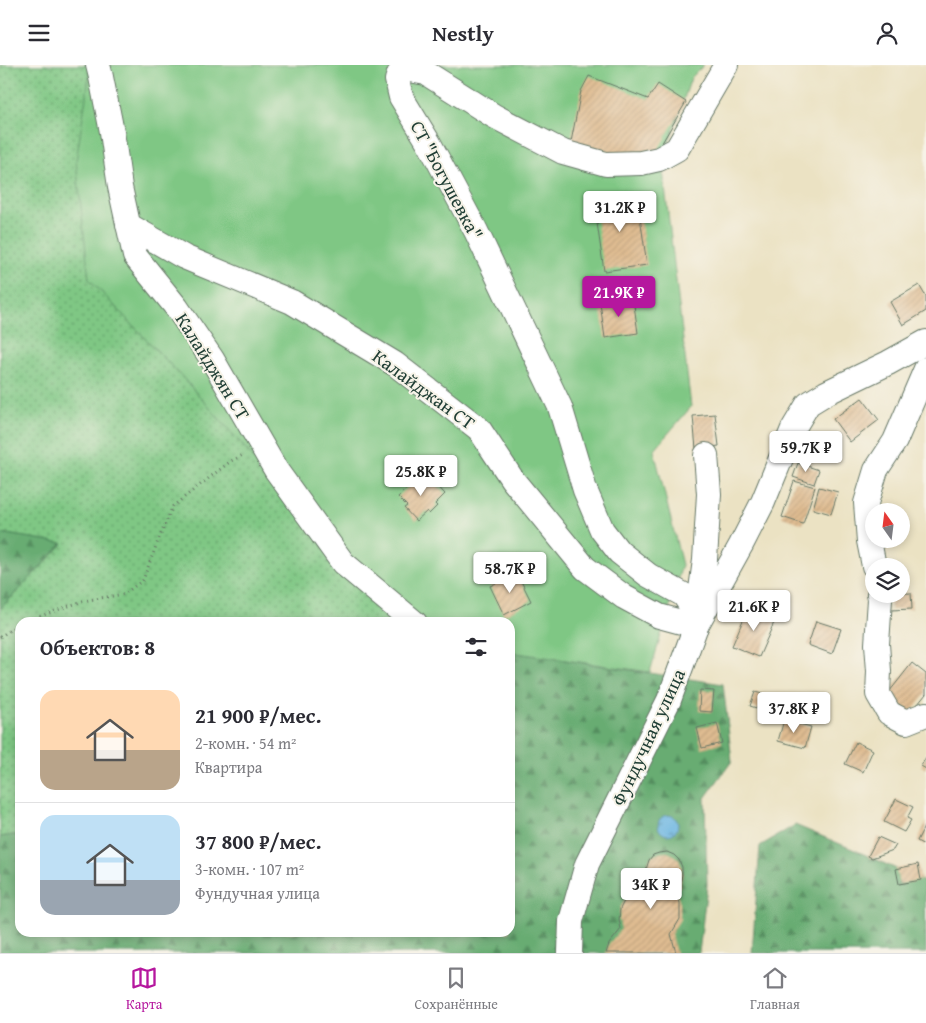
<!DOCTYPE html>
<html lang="ru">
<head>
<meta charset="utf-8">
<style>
	body { margin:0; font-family:"Gentium Book Plus",serif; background:#f2f2f3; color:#2b2b33; height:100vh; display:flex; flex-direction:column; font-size:19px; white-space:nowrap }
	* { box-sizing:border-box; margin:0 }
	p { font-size:16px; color:#7c7c81 }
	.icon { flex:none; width:28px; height:28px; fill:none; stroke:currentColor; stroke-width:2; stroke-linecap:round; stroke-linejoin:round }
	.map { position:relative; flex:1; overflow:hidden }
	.drawer { position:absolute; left:15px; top:552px; width:500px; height:320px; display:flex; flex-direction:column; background:#fff; border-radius:15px; box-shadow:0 2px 8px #0003 }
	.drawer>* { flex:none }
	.needle { width:32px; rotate:346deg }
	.tools { position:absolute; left:865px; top:438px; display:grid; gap:10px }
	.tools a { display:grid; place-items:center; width:45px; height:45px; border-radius:50%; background:#fff; box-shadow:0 2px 8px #0003; font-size:25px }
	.price { position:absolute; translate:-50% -42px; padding:0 11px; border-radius:5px; background:#fff; color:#222; font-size:16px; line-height:32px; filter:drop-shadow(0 1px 2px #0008) }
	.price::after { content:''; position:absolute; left:50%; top:30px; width:15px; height:11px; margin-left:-8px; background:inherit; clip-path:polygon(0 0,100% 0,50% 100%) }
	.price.selected { background:#b5179e; color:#fff }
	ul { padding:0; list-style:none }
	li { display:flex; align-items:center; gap:15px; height:125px; padding:0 25px }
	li+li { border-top:1px solid #e1e1e2 }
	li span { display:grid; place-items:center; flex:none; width:140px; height:100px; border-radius:15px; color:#555 }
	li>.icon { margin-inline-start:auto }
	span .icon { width:60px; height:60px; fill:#fffc; stroke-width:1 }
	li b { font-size:21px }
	h2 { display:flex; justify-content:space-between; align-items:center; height:60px; padding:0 25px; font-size:21px }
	header { display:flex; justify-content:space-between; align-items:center; height:65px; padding:0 25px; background:#fff; font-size:22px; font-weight:600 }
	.tabs { display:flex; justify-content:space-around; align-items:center; height:70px; border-top:1px solid #e1e1e2; background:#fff; font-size:14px; color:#7c7c81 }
	.tabs a { display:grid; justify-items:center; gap:2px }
	.tabs .selected { color:#b5179e }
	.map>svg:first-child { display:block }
	.grass { fill:url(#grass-dots); stroke:#4f825c }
	.forest { fill:url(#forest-firs); stroke:#437453 }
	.garden { fill:#7fc784; stroke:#4f825c }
	.water { fill:url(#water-ripples); stroke:#44798b }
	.building { fill:url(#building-hatch) }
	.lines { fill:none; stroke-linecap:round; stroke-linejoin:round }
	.minor-casing { stroke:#676; stroke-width:26 }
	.path { stroke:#676; stroke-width:3; stroke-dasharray:1 4; stroke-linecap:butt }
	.minor { stroke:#fff; stroke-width:24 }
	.labels { text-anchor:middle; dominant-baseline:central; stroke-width:4; stroke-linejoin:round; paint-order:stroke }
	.street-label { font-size:19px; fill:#1f3d34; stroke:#f7f3e8 }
</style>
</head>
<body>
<header><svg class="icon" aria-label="menu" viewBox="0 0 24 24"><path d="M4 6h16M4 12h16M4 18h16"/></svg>Nestly<svg class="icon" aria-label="person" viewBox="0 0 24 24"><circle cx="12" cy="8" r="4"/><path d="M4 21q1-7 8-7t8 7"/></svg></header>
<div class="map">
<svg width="926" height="888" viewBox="0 0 926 888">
	<defs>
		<pattern id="grass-dots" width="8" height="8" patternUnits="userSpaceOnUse" patternTransform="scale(1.25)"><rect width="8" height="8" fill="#7fc784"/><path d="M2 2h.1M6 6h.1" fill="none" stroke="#67a36d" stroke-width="1.8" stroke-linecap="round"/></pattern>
		<pattern id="forest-firs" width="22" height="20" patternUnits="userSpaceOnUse" patternTransform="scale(1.25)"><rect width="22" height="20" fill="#67ac72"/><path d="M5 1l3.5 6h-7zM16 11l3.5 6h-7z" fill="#548d5e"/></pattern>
		<pattern id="water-ripples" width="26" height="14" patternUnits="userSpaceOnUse" patternTransform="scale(1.25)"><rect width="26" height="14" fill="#6ab5e2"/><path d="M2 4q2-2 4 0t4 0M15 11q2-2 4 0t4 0" fill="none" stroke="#5794b8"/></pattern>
		<pattern id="building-hatch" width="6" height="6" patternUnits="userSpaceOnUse" patternTransform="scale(1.25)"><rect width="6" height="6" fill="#dfbc91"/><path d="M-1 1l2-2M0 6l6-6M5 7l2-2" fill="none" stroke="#bfa27e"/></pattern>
	</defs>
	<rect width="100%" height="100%" fill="#f7f3e8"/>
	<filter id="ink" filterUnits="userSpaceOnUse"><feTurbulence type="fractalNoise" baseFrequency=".02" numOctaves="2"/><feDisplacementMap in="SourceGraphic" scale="10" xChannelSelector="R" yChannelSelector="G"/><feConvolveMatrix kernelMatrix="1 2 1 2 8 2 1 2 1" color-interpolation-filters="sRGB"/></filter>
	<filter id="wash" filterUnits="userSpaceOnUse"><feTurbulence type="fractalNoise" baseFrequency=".0096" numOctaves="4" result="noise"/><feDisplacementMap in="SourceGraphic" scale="20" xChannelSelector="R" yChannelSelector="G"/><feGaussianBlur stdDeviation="1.12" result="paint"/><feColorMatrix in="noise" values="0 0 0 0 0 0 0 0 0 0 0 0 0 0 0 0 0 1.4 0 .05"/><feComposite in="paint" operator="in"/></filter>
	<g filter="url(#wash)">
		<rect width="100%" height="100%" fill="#ebe2c3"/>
		<path class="grass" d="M0,0H91L89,214L185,315L289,433L388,520L392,557L20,558V769L0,772V544L63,479L0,468Z"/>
		<g class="forest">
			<path d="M0,468L63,478L0,544Z"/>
			<path d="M510,587L723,619L732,696L705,733L707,820L699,888H0V772L20,769V868H510Z"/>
			<path d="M795,760L857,786L925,817L926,888H752L760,781Z"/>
		</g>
		<path class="garden" d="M91,0H704L691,13L662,97L691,342L654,385L682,500L650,607L510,587V558L392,557L388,520L336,501L289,433L185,315L89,214L76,96Z"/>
		<circle class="water" cx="668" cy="760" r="10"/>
		<g id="blocks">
			<g class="building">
				<path d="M589,11L648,34L658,19L686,37L656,88L601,91L570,82L581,26Z"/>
				<path d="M637,131L647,200L604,206L594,137Z"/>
				<path d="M919,220L926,232V246L903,260L890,237Z"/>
				<path d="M633,233L638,268L605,273L600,238Z"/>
				<path d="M862,333L879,355L850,377L833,354Z"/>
				<path d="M715,349L719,381L696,384L693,351Z"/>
				<path d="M798,398L819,405L814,419L793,412Z"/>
				<path d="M422,409L431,418L433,416L445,429L435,439L437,441L429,449L427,446L416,456L404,443L407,441L398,432Z"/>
				<path d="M794,416L815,422L803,459L782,452Z"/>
				<path d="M819,422L838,427L831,449L813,444Z"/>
				<path d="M517,508L531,536L504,550L490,521Z"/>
				<path d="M911,528L912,544L891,545L890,529Z"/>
				<path d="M749,541L776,553L759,592L732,581Z"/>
				<path d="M816,556L841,564L832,589L808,580Z"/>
				<path d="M912,598L926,609V629L909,650L886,631Z"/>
				<path d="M700,625L714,626L712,647L699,646Z"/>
				<path d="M755,627L770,631L766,646L750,641Z"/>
				<path d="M784,655L811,662L805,683L778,676Z"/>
				<path d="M717,658L722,678L702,683L697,663Z"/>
				<path d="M856,677L873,685L863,707L845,699Z"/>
				<path d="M926,692V704L921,701Z"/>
				<path d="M896,734L913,742L907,753L911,755L904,767L884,757Z"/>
				<path d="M926,758V781L917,776Z"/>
				<path d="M878,772L896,780L893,785L872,793L868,791Z"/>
				<path d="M667,787L674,790L679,795L682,802V810L679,823H676V825H665V830H677L680,838V854L671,869L676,888H606L609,879L621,864L619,855L620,844L624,836L638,821L644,811L649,795L653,790L659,788Z"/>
				<path d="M918,799L921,815L899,819L896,804Z"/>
			</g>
		</g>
	</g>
	<g filter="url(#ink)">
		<use href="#blocks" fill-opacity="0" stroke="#676" stroke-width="1"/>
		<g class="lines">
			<g class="minor-casing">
				<g id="minor">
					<path d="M98,0L101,12L112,67L120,122L135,191L177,243L212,294L276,405L343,498L415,558"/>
					<path d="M128,160L184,192L292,237L395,299L479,364L512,414L585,503L624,532L659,551L696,561"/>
					<path d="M874,501L869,476L866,438L876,405L895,376L926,304"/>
					<path d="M879,529L880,534L877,579L879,606L878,629L889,648L906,657L926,649"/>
					<path d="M698,547L705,495L709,429L706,390"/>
					<path d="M696,561L691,541L684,530L648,510L619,487L602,465L585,425L560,342L476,166L429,78L401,32L397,15L399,9L404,4L426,8L494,51L563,87L606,99L641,98L659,94L677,84L726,0"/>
					<path d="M570,888L571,856L587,799L669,635L696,561L741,480L763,437L793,364L808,339L826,328L888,298L926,277"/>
				</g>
			</g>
			<g class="path">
				<path d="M21,558L83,536L124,529L143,515L158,476L173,441L231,396L243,390"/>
				<path d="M0,572L20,558"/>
			</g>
			<use href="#minor" class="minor"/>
		</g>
	</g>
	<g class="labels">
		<g class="street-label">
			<text transform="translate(447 115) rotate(62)">СТ "Богушевка"</text>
			<text transform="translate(213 301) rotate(58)">Калайджян СТ</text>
			<text transform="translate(424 324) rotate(36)">Калайджан СТ</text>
			<text transform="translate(648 672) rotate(-65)">Фундучная улица</text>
		</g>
	</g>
</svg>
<div class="tools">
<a><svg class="needle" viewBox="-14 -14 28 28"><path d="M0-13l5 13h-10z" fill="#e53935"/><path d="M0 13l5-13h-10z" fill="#7c7c81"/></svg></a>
<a><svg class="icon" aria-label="layers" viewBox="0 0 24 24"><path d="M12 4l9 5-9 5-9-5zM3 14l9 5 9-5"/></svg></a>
</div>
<b class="price" style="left:620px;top:168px">31.2K ₽</b>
<b class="price selected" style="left:619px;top:253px">21.9K ₽</b>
<b class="price" style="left:806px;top:408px">59.7K ₽</b>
<b class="price" style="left:421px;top:432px">25.8K ₽</b>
<b class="price" style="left:510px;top:529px">58.7K ₽</b>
<b class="price" style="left:754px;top:567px">21.6K ₽</b>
<b class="price" style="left:794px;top:669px">37.8K ₽</b>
<b class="price" style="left:651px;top:845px">34K ₽</b>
<section class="drawer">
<h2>Объектов: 8<svg class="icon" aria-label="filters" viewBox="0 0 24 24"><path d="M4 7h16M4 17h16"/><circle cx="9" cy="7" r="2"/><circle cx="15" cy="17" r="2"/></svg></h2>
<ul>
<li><span style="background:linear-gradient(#ffd9b3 60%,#b9a48a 0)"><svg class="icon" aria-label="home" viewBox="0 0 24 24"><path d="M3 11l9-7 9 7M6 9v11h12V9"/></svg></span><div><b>21 900 ₽/мес.</b><p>2-комн. · 54 m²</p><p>Квартира</p></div></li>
<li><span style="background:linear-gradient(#bfe0f5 65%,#9aa5b1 0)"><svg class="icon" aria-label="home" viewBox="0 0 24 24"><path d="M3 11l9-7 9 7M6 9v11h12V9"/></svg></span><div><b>37 800 ₽/мес.</b><p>3-комн. · 107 m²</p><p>Фундучная улица</p></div></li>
</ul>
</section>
</div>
<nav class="tabs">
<a class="selected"><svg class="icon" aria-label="map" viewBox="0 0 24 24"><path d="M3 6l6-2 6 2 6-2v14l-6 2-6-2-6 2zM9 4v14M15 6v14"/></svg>Карта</a>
<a><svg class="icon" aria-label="saved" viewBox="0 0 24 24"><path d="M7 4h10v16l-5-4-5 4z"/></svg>Сохранённые</a>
<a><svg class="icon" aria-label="home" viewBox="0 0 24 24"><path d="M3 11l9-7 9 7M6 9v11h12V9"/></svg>Главная</a>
</nav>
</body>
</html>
